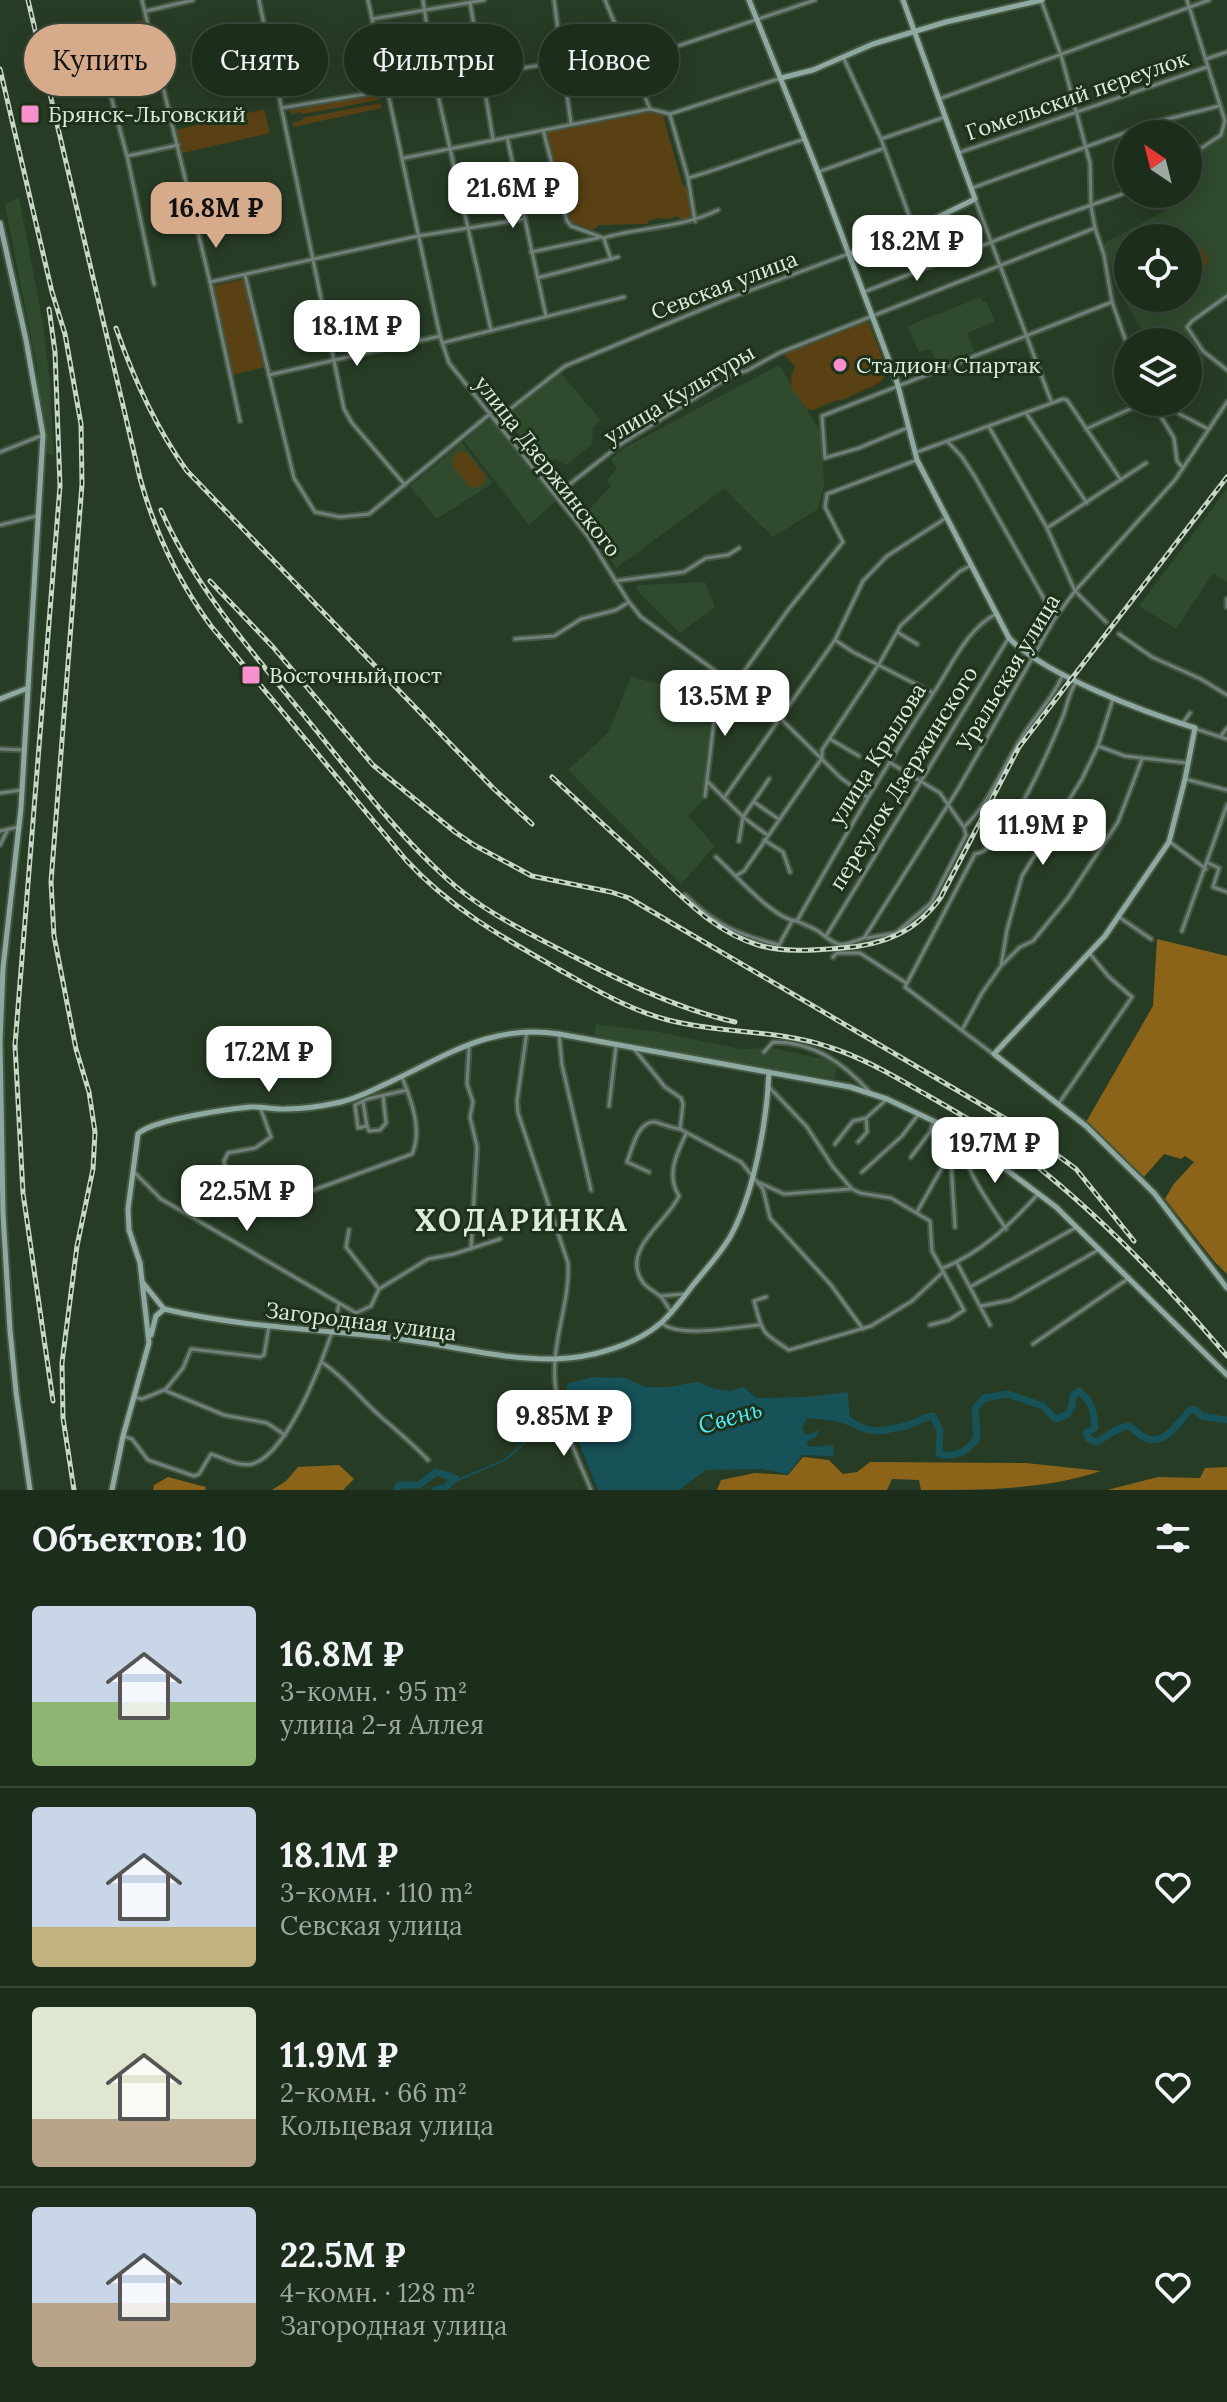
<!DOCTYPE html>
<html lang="ru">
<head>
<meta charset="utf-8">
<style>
	body { margin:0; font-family:Lora,serif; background:#2a3929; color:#f1f3f6; height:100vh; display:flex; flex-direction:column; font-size:30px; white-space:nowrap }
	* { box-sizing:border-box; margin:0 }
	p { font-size:26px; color:#a0a8a3 }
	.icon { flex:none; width:44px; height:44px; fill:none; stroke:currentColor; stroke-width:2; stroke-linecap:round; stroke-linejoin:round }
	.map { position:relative; height:1490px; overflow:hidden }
	.drawer { display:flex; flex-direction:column; background:#1d2d1c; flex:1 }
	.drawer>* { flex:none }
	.hud { position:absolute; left:24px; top:24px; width:800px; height:72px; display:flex; gap:16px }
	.needle { width:52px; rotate:325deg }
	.buttons { position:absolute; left:1114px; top:120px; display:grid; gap:16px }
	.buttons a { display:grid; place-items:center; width:88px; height:88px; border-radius:50%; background:#1d2d1c; box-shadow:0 4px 20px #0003,0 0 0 2px #3b493b; font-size:40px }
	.price { position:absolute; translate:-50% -68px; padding:0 18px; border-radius:16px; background:#fff; color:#222; font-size:26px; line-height:52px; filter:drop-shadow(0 2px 4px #0008) }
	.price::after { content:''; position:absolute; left:50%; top:48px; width:24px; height:18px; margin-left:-12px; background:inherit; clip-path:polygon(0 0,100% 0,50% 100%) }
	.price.on { background:#d6ab8b; color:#111 }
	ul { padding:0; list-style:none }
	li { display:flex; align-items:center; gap:24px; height:200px; padding:0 32px }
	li+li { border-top:2px solid #3b493b }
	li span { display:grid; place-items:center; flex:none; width:224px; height:160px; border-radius:8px; color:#555 }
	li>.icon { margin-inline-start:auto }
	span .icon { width:96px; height:96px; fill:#fffc; stroke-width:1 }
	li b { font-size:34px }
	h2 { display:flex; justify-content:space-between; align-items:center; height:96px; padding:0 32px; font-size:34px }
	.pill { padding:0 28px; border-radius:36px; background:#1d2d1c; box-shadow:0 4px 20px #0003,0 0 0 2px #3b493b; font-size:28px; line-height:72px }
	.pill.on { background:#d6ab8b; color:#111 }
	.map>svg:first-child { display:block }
	.built { fill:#304a2e; fill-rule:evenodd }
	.green { fill:#594114 }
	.forest { fill:#8b6419 }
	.water { fill:#175259 }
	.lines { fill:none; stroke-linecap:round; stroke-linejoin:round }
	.stream { stroke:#175259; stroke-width:2 }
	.river { stroke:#175259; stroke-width:7 }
	.street-casing { stroke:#445842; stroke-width:7 }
	.secondary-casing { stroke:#445842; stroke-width:9 }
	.street { stroke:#6f807a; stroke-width:3 }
	.secondary { stroke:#8ea9a1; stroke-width:5 }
	.rail-casing { stroke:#c9d7c8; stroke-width:5 }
	.rail { stroke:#1d311b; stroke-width:2; stroke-dasharray:6; stroke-linecap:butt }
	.poi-dot { fill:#f790cd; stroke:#1d311b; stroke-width:3 }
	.labels { text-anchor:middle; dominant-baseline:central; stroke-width:6; stroke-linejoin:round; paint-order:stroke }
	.street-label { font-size:22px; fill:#deebdd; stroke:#1d311b }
	.poi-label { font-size:22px; fill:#deebdd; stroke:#1d311b; text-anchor:start }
	.water-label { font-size:24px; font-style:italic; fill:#4debfc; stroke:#1d311b }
	.district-label { font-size:30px; font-weight:bold; letter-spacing:2px; fill:#deebdd; stroke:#1d311b }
</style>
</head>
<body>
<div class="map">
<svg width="1227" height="1490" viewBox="0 0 1227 1490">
	<rect width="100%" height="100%" fill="#273c25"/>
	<g class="built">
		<path d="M1227,131V294L1183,324L1206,361L1188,376V342H1150L1117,289L1104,243L1165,211L1156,194H1188V158ZM1128,238H1188V298H1128Z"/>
		<path d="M19,197L43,324L50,383L54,456L46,453L36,362L5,205Z"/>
		<path d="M981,297L983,302L986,301L995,322L967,333L974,351L937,364L931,349L919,352L908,326Z"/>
		<path d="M779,365L822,434L824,486L818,509L773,537L724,489L616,568L582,517L611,486L607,480L617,468L611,459L624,448Z"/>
		<path d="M561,373L601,421L593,427L592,444L566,465L555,459L541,463L510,424L517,419L511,411L553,376L555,378Z"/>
		<path d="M490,419L556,501L529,525L464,441Z"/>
		<path d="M462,443L493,483L440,517L436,518L410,486Z"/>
		<path d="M1227,489V582L1213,573L1176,629L1139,606Z"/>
		<path d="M705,582L715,607L680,633L637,591V585Z"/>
		<path d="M631,677L680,689L672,714L709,724L705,798L688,816L715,846L681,884L568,770L608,733Z"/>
		<path d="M596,1024L658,1032L741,1049L771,1048L838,1062L834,1079L763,1068L594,1035Z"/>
	</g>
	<g class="green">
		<path d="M143,20L151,55L101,66L94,31Z"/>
		<path d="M379,94L380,100L302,114L301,112L291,114L290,110Z"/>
		<path d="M381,103L382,108L293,127V123L303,120L302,118Z"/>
		<path d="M264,109L270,133L182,153L176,130Z"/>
		<path d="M648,111L663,116L682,183L687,190L692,219L682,220L676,216L670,219L660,218L649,220L647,224L599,225L593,230L569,221L545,131Z"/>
		<path d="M1200,245L1210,262L1191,275L1193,278L1199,276L1196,284L1192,281L1188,284V251Z"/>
		<path d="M245,279L265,367L232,375L212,286Z"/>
		<path d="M866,322L869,323L887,370L881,382L841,401L840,399L813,410L807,409L792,389L791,377L795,366L784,354Z"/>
		<path d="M462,451L467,453L485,475L484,482L480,487H470L452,465L454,455Z"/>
	</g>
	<g class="forest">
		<path d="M1157,939L1227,956V1274L1214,1261L1165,1199L1173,1185L1194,1162L1185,1156L1181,1159L1164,1154L1144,1177L1086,1122L1153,1006Z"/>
		<path d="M803,1457L829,1460L843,1474L857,1472L870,1462L1026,1463L1101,1471C1044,1490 982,1490 921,1490L919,1480L892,1479L887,1490H717L721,1480L755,1473L788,1475Z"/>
		<path d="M339,1465L354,1479L343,1490H272L286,1481L298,1467Z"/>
		<path d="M1227,1467V1490H1107L1158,1477L1200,1478L1205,1468Z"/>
		<path d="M168,1477L206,1487L205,1490H153L154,1485Z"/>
	</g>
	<path class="water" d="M592,1377L626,1378L645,1387H668L698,1382L712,1388L730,1391L743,1387L757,1398L806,1397L848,1392L850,1426L836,1421L807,1418L802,1429L806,1435L820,1430L816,1437L806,1442L809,1447L833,1445L834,1456L802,1455L788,1474L761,1469L706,1470L679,1490H598L565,1408L567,1384Z"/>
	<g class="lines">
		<path class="stream" d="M453,1482L505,1460L543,1426"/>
		<g class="river">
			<path d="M844,1416C865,1436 882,1432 909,1425C918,1422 924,1417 933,1416L940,1431L939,1454C956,1458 967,1452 977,1438L975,1409L984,1398L1008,1394L1043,1406L1055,1419L1067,1415L1072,1406L1073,1396L1079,1391C1092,1401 1094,1412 1095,1428L1086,1433L1089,1439L1096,1442C1108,1437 1114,1428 1128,1426C1134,1429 1140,1435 1145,1438C1164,1447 1180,1421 1190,1410H1196L1201,1416L1227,1420"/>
			<path d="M397,1490L399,1485H419L436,1472L455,1478L445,1488L435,1490"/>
		</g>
		<g class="street-casing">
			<g id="street">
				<path d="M142,0L210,282L240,421"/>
				<path d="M259,0L344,409L352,423L405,485"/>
				<path d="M368,0L440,336L449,363L587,535L629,602L641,617L780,718L841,778L867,797"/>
				<path d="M423,0L435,82L491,330"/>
				<path d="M554,0L571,124"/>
				<path d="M605,0L650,109"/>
				<path d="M1041,0L1061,55L1090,163L1091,206L1095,228L1104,255L1112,302L1128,347"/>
				<path d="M1187,0L1225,121L1221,135L1188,157"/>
				<path d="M470,2L493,139"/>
				<path d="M146,11L193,0"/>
				<path d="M372,19L484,0"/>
				<path d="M844,59L881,139L914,229"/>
				<path d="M1206,59L1227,52"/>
				<path d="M107,81L128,160L154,284"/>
				<path d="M939,99L1209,0"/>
				<path d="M281,108L626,51L635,58L645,57L815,0"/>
				<path d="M670,115L688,178L695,221"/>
				<path d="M543,130L567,221L571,226L601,237"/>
				<path d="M507,137L546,316"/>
				<path d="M881,139L945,117"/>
				<path d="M958,153L1207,67"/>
				<path d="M127,156L178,145"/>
				<path d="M404,158L650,109L670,114L781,78"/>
				<path d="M818,172L882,149"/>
				<path d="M688,178C727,167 765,151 805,139"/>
				<path d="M972,188L1152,123L1219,106"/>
				<path d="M975,199L1051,401"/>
				<path d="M603,238C641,227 682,228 718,210"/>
				<path d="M604,239L611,259L618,257"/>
				<path d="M531,252L598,238"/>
				<path d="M245,275L294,478L315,512L340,517L369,514L491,413"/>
				<path d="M537,278L611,259"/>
				<path d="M210,282L418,236L525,219"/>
				<path d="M864,292L1035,225L1128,192"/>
				<path d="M1227,296L1192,321L1187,327L1203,351L1227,370"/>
				<path d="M442,343L624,297"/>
				<path d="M269,375L440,336"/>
				<path d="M1152,402L1174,438L1177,461L1183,468"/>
				<path d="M1157,402L1208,429"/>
				<path d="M1026,413L1087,503"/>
				<path d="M496,420L565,366L727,299L848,254"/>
				<path d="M989,427L1047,528L1075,591L1106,622"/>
				<path d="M907,428L859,448L825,458L822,416L1112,302"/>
				<path d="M1086,429L1145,402"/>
				<path d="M948,442L962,457L975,477L1055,618"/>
				<path d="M0,452L43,435"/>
				<path d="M917,452L1063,399L1067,400L1121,480"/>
				<path d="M557,494L621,444L734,374L746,371L779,353L1095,228"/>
				<path d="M0,525L37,516"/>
				<path d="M1047,528L1146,463"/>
				<path d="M615,581L684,572L706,558L728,555L739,548"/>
				<path d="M1227,599V607"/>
				<path d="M897,632L917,644"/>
				<path d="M1119,634L1152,657L1201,679L1227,695"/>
				<path d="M515,639L554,636L581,619L616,610L629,602"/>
				<path d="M835,640L853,652L933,693"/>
				<path d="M1021,646L1030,645L1040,639"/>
				<path d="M735,684L788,610L843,542L825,507L827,494L917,460"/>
				<path d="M1182,724L1190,713"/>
				<path d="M1196,729L1227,739"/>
				<path d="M1221,736L1227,728"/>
				<path d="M830,739L859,756"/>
				<path d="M1098,746L1125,756L1187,763"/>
				<path d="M0,749L24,750"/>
				<path d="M889,762L940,793L963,826"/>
				<path d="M1185,779L1227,790"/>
				<path d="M707,781L743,817L766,834"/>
				<path d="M0,793L22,790"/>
				<path d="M705,796L715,713L722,677"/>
				<path d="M724,798L835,640L863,581L887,556L946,518"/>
				<path d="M754,802L777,818"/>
				<path d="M0,831L18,827"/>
				<path d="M764,840L783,852L790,872"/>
				<path d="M739,841L743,817L769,779"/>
				<path d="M1170,842L1206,869"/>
				<path d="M0,845L7,831"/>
				<path d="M716,857C734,873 774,920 797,921C805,925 815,928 822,934C840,948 840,947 864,938L958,789L1055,618L1075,591L1175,480L1227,402"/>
				<path d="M1208,863L1219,868L1213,887L1227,892"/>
				<path d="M737,875L744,871L822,758V750L879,664L901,625L960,571L970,566"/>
				<path d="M685,895C715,925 739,935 779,945L792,921"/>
				<path d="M1119,917L1151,939"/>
				<path d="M797,921C841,842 886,765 936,689C952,664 968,628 996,614"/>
				<path d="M1182,931L1227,805"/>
				<path d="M826,936L1008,639"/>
				<path d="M867,938L896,933L931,903L966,835L964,827C990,803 1003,766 1022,737C1035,716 1054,697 1063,674"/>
				<path d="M833,957L837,953H860L906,983"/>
				<path d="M1003,964L1020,947L1033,941L1068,898L1118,822L1142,759"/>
				<path d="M962,1030L982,993L1001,966L1007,930L1022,876L1082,779L1098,746L1113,699"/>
				<path d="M527,1031L517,1101L518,1113L568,1263C570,1296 557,1328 555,1361C551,1407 574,1448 591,1490"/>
				<path d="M559,1034L562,1065L591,1190"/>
				<path d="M469,1047L467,1084L473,1102L470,1117L477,1147L471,1249"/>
				<path d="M634,1049L665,1087L681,1098L683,1104L680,1129L741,1162L763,1189L770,1218L831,1285L863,1329"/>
				<path d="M764,1052L773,1042C814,1042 842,1062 870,1092"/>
				<path d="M993,1054L905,987L975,854C1007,850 1049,750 1061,721C1068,706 1067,695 1077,681"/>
				<path d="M769,1087L807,1127L833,1167L852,1189L860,1193L891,1198L930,1221L932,1251L964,1310L949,1320L930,1325"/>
				<path d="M383,1096L386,1123L380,1130L369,1131L367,1126L358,1128L355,1105L367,1099L407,1090"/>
				<path d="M363,1102L367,1126"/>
				<path d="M1059,1103L1132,997L1109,977L1090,954"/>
				<path d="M609,1106L616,1046"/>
				<path d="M260,1107L271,1137L255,1148L228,1153L224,1161L230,1190L247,1203L308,1192L412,1154C423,1130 411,1100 402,1077"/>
				<path d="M951,1133L947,1147L951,1162L955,1227"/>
				<path d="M967,1141C957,1163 994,1209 1006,1229"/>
				<path d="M858,1142L867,1132L866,1118"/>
				<path d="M835,1144L853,1121L866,1118L885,1101"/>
				<path d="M911,1157L930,1132L933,1122"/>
				<path d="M134,1172L161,1199L356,1313"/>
				<path d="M649,1172L627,1162C632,1149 638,1120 655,1122C663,1124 671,1128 680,1129"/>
				<path d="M862,1172L902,1136L918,1115"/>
				<path d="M760,1183L784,1194L850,1189"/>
				<path d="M917,1212L948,1157"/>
				<path d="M349,1230L346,1247L379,1289"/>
				<path d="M957,1263L990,1325"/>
				<path d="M943,1268C981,1253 1011,1224 1039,1193"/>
				<path d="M970,1287L1075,1228"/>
				<path d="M661,1296L684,1294"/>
				<path d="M766,1297L754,1301C763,1334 761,1332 789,1350L871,1326L912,1301L943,1272"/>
				<path d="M981,1306L1011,1300L1100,1249"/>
				<path d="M672,1313C668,1308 665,1301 661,1297C655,1291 647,1289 642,1281C621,1249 667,1223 679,1196C666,1175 676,1155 686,1134"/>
				<path d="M663,1324C682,1338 735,1327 760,1325"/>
				<path d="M350,1334L356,1313L371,1306L379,1289L428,1259L454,1254L500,1239"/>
				<path d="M1033,1344L1129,1278"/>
				<path d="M323,1363C345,1378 361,1399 380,1416C397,1431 413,1444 428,1460"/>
				<path d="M166,1389L183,1368L191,1349L260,1357L264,1355L269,1326"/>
				<path d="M134,1397L142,1399L164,1390L224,1415L267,1423L285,1435"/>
				<path d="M123,1436L132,1439L148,1460L194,1476L199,1474L211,1454C223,1458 240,1467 252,1464C290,1454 333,1340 339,1304"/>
			</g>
		</g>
		<g class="secondary-casing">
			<g id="secondary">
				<path d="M749,0L818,172L897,382L917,460L1009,638C1045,675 1144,712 1195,728L1185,779L1169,842L1105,936L994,1054L1086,1126L1154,1193L1227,1288"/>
				<path d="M781,78L813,70L873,44L946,22L1042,0"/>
				<path d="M0,223L26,340L43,435L21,808L3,968L0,1041L3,1214L10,1330L16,1392L30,1490"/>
				<path d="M849,254L914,229L975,199L903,0"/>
				<path d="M0,699L28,688"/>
				<path d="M143,1283L164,1309"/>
				<path d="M164,1309C239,1327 316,1329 393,1338C446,1344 501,1360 555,1359C590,1358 635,1346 662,1322C674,1311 683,1298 693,1285C706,1269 720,1254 730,1237C754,1194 767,1121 769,1072"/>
				<path d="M151,1335L156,1316L164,1309"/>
				<path d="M112,1490L123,1436L149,1343L140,1263L129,1230L128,1209L138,1134C151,1120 228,1109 250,1107C262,1106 274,1110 286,1109C304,1109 323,1106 341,1102C359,1098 375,1089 392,1081C450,1054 491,1024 559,1034L850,1087L887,1099L942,1125L967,1140L1056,1207L1227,1375"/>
			</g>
		</g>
		<use href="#street" class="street"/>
		<use href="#secondary" class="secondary"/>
		<g class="rail-casing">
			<g id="rail">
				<path d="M28,0L140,478C155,533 178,581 211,626L406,860C450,908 502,937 558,969C593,988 629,1010 668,1020C721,1034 776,1029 829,1047C864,1058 895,1077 927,1095C961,1115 998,1135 1029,1160C1103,1218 1166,1284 1227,1356"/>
				<path d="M0,69L52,292L65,334L81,424L82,484L51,882L54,936L76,1049L89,1092L95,1132L93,1169L77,1246L62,1363L63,1418L74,1490"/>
				<path d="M49,309L55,352L60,486L15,1045L23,1193L53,1401"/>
				<path d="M116,328C133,377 156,428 187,471L493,788L532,824"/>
				<path d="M161,510C194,585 247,646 298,708C345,765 390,827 445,877C477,907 518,928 557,948C613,977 673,1008 735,1022"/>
				<path d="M210,581L273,647L373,765L455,832L474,845L532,876L611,892L629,898L1018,1126L1076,1169L1134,1241"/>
				<path d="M552,777C585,808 618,838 651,868C684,898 714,932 758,945C785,953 815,950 842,948C884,945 916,932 941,897L1019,747L1227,477"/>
			</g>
		</g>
		<use href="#rail" class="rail"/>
	</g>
	<g class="poi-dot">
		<rect x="20" y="104" width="20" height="20" rx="4"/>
		<circle cx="840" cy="365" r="8"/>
		<rect x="241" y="665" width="20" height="20" rx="4"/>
	</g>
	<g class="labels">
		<g class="street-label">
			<text transform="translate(1077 95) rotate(-19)">Гомельский переулок</text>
			<text transform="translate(724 285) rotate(-21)">Севская улица</text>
			<text transform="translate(679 394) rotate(-31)">улица Культуры</text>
			<text transform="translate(548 466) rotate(52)">улица Дзержинского</text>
			<text transform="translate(1008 672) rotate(-59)">Уральская улица</text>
			<text transform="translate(877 754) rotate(-58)">улица Крылова</text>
			<text transform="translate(903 778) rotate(-58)">переулок Дзержинского</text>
			<text transform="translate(361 1321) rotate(7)">Загородная улица</text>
		</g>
		<g class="poi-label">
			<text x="48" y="114">Брянск-Льговский</text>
			<text x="856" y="365">Стадион Спартак</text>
			<text x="269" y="675">Восточный пост</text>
		</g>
		<g class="water-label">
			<text transform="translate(730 1417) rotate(-16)">Свень</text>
		</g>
		<g class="district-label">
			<text x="522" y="1220">ХОДАРИНКА</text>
		</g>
	</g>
</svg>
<div class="buttons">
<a><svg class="needle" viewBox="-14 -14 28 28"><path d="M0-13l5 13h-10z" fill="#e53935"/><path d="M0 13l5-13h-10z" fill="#a0a8a3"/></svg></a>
<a><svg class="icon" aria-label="locate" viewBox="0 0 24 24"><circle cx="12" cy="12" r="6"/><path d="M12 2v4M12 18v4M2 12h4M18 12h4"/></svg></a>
<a><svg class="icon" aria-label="layers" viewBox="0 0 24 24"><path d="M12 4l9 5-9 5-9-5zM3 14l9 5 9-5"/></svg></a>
</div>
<b class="price" style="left:513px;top:230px">21.6M ₽</b>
<b class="price on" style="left:216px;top:250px">16.8M ₽</b>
<b class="price" style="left:917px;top:283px">18.2M ₽</b>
<b class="price" style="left:357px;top:368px">18.1M ₽</b>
<b class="price" style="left:725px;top:738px">13.5M ₽</b>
<b class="price" style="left:1043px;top:867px">11.9M ₽</b>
<b class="price" style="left:269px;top:1094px">17.2M ₽</b>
<b class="price" style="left:995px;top:1185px">19.7M ₽</b>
<b class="price" style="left:247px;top:1233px">22.5M ₽</b>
<b class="price" style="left:564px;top:1458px">9.85M ₽</b>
<div class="hud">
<a class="pill on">Купить</a>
<a class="pill">Снять</a>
<a class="pill">Фильтры</a>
<a class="pill">Новое</a>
</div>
</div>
<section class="drawer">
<h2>Объектов: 10<svg class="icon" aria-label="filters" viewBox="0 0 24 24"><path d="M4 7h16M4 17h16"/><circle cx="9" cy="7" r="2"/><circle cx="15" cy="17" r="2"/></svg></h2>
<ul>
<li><span style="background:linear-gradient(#c9d6e8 60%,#8fb573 0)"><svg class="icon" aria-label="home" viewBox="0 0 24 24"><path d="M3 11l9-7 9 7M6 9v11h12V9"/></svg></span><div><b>16.8M ₽</b><p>3-комн. · 95 m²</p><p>улица 2-я Аллея</p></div><svg class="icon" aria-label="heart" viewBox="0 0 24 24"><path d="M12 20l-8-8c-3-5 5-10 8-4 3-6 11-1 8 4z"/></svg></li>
<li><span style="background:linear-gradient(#c9d6e8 75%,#c2b280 0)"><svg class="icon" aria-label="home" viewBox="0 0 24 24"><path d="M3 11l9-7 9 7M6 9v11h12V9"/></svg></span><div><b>18.1M ₽</b><p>3-комн. · 110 m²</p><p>Севская улица</p></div><svg class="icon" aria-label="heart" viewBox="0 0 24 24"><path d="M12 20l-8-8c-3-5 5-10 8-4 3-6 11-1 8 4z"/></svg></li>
<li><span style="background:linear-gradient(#dfe7d0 70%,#b9a48a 0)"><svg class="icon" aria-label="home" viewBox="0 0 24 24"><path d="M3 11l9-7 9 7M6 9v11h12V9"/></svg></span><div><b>11.9M ₽</b><p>2-комн. · 66 m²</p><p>Кольцевая улица</p></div><svg class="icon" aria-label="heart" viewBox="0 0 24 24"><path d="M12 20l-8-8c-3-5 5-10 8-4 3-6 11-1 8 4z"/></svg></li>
<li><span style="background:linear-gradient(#c9d6e8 60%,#b9a48a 0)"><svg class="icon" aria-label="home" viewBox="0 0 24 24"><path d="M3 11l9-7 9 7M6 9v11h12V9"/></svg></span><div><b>22.5M ₽</b><p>4-комн. · 128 m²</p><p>Загородная улица</p></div><svg class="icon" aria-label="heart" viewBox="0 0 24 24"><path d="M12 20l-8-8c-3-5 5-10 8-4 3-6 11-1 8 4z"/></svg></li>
</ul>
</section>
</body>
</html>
